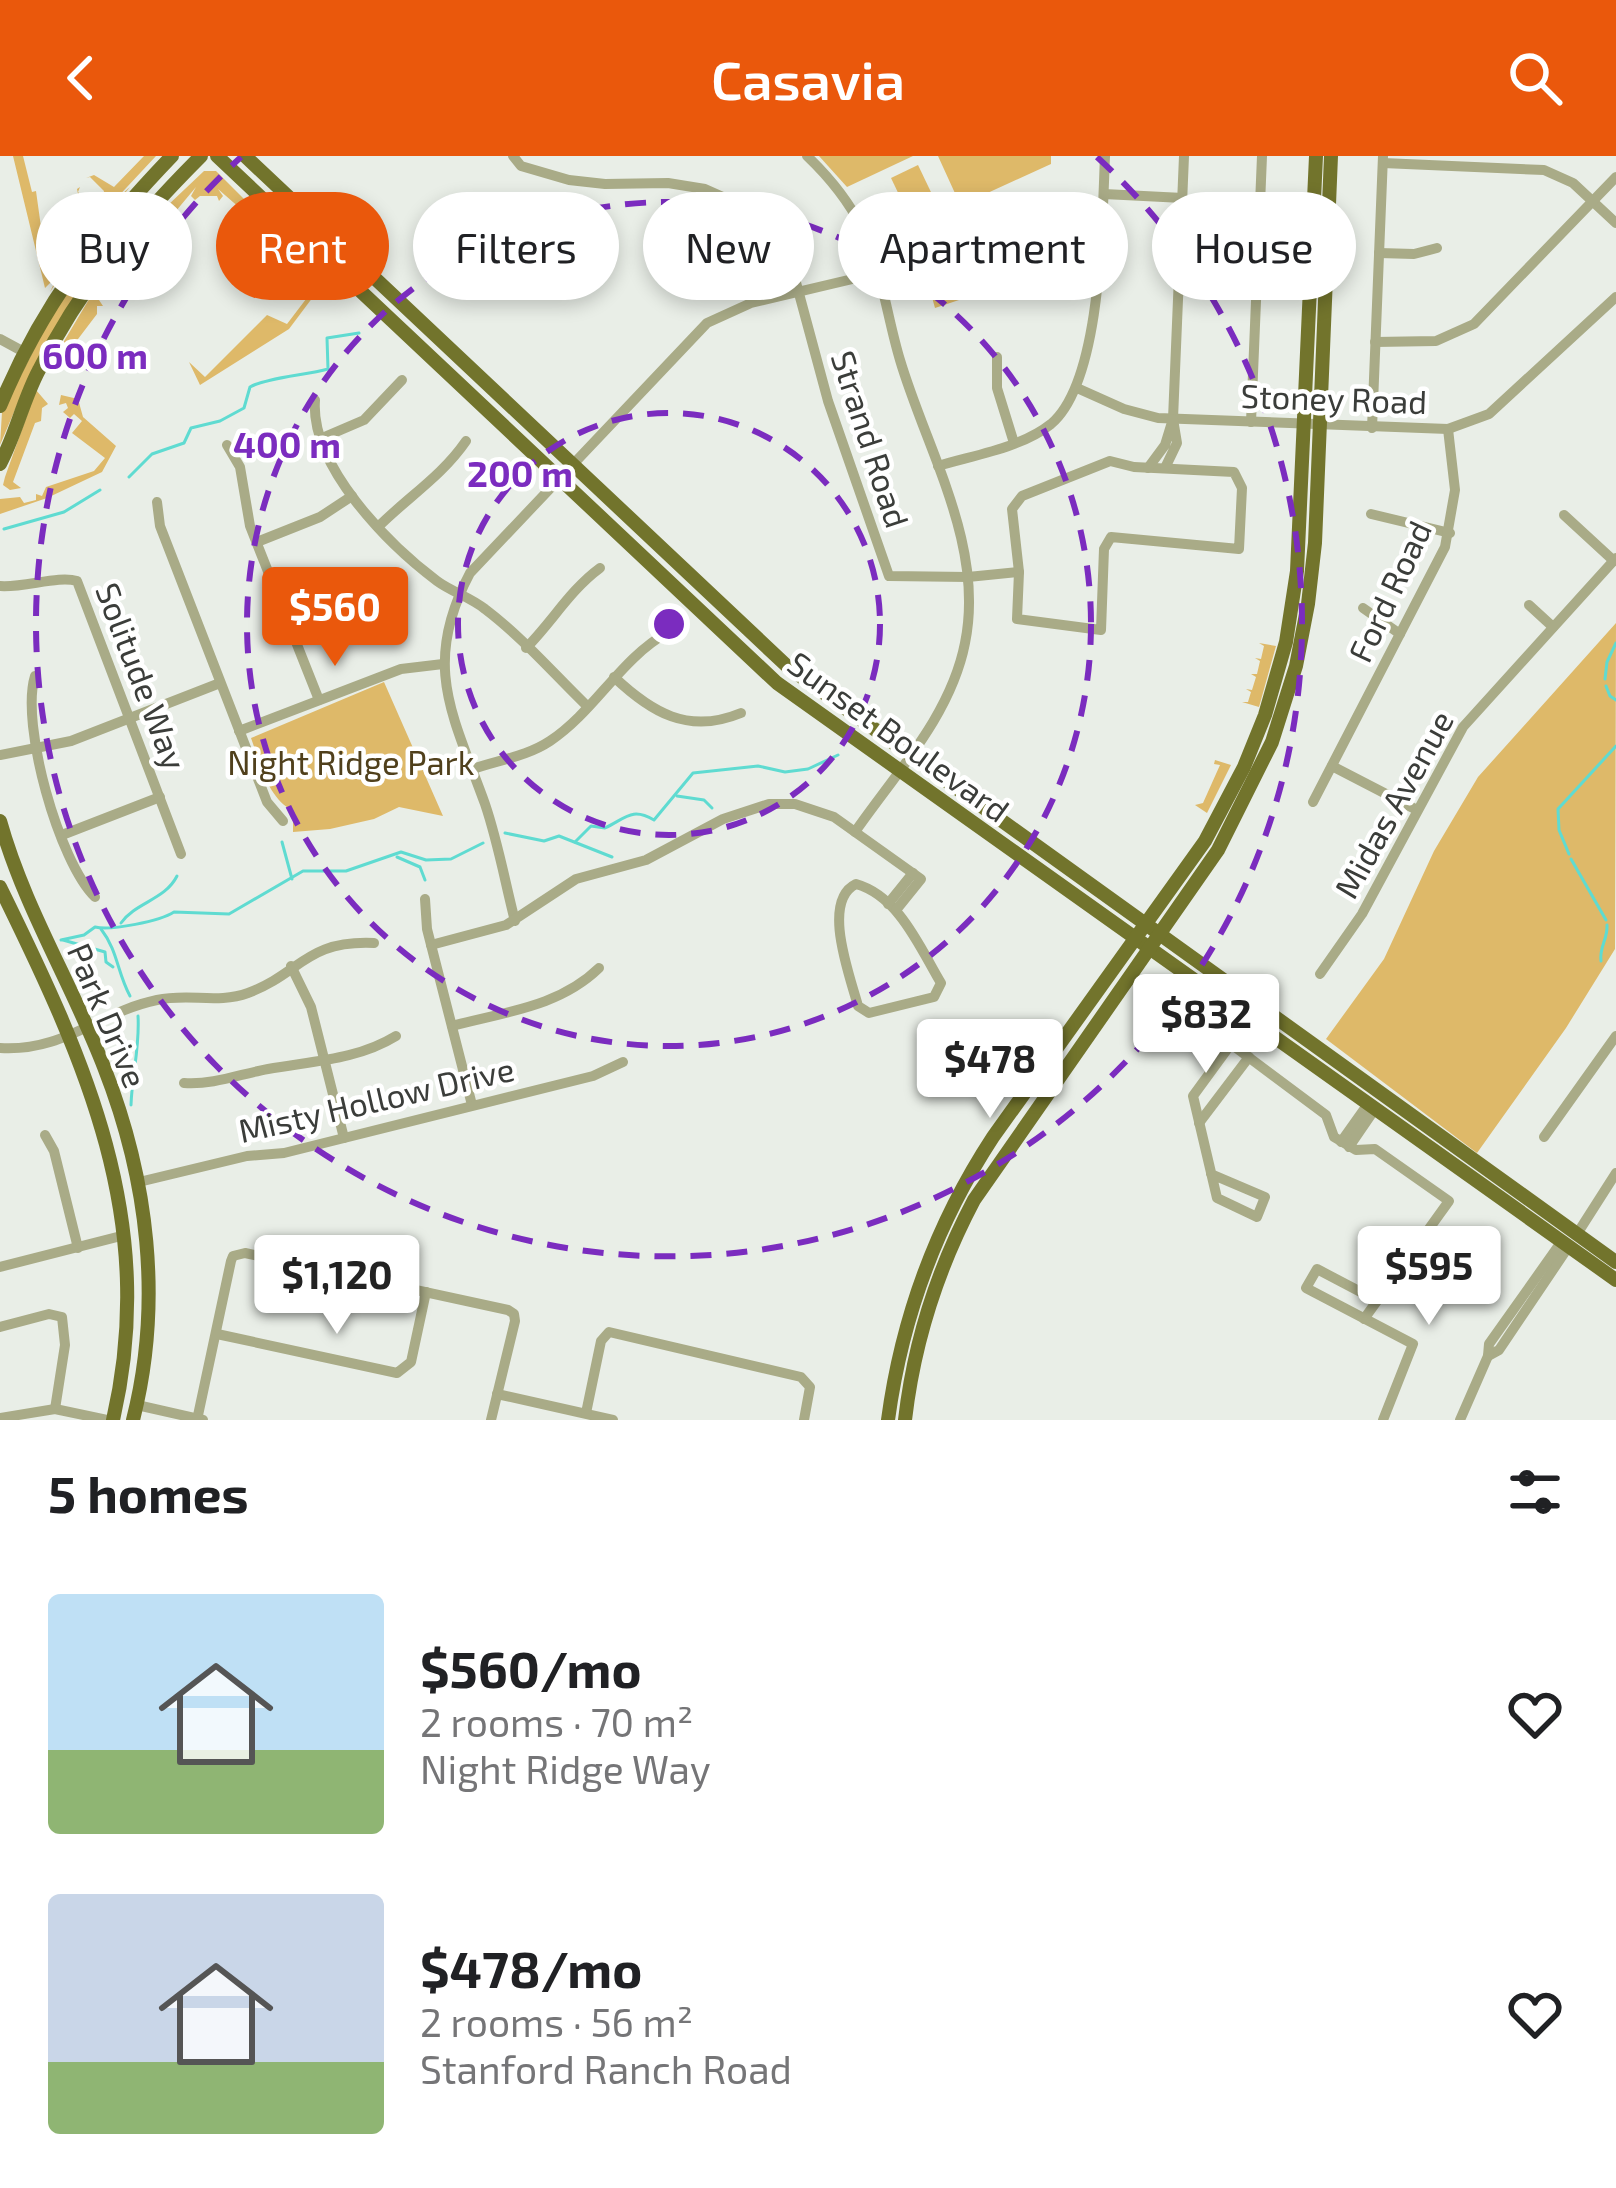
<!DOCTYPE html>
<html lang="en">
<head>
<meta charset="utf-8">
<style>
	body { margin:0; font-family:"Exo 2",sans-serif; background:#f2f2f2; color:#202124; height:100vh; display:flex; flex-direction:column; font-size:45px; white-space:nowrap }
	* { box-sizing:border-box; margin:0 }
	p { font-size:39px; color:#757577 }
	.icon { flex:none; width:66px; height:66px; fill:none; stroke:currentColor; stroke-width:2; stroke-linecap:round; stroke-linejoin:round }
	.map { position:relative; height:1264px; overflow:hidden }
	.drawer { display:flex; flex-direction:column; background:#fff; flex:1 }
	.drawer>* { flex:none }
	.top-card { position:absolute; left:36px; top:36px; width:1545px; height:108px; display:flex; gap:24px }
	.price { position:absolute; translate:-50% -102px; padding:0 27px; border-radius:12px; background:#fff; color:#222; font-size:39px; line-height:78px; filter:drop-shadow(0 3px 6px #0008) }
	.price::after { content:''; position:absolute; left:50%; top:72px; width:36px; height:27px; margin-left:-18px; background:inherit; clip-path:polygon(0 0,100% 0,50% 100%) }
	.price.on { background:#ea580c; color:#fff }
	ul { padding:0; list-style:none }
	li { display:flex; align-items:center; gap:36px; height:300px; padding:0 48px }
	li span { display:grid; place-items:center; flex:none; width:336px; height:240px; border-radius:12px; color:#555 }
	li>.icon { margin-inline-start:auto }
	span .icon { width:144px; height:144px; fill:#fffc; stroke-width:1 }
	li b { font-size:51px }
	h2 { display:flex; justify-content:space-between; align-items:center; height:144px; padding:0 48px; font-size:51px }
	.tag { padding:0 42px; border-radius:54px; background:#fff; box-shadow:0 6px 18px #0003; font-size:42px; line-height:108px }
	.tag.on { background:#ea580c; color:#fff }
	header { display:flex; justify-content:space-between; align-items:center; height:156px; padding:0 48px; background:#ea580c; color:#fff; font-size:54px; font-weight:600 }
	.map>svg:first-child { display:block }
	.green { fill:#deb969 }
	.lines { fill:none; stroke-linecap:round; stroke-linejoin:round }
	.stream { stroke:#5fdbd1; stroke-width:3 }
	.minor { stroke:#a9ab87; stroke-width:10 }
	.major { stroke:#72742c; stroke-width:14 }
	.ring { fill:none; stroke:#7b2cbf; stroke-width:6; stroke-dasharray:21 15 }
	.labels { text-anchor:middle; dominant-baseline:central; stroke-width:9; stroke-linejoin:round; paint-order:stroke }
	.street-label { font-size:33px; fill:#3b3d3a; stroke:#fff }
	.park-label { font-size:33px; fill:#50401c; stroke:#fff }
	.centre { fill:#7b2cbf; stroke:#fff; stroke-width:6 }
	.ring-label { font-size:36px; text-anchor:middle; font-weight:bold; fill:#7b2cbf; stroke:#fff; stroke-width:9; stroke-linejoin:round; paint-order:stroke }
</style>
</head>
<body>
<header><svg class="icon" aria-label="back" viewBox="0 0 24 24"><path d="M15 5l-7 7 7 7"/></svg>Casavia<svg class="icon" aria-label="search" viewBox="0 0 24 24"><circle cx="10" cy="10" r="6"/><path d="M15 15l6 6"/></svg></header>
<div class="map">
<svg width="1616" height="1264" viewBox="0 0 1616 1264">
	<rect width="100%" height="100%" fill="#e9eee7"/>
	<g class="green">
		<path d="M13,0H23L32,36L36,35L46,107L67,97L66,87L75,78L71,67L76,66L80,86L64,109L79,93L50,136L58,119L45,132Z"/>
		<path d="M144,0H156L113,46L130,31L98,70L94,72L105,56L96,66L88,58L91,67L86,68L79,45L86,46L79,43L77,33L80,31L78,36L91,48L102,44L104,35L90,21L86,22L94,19L114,31Z"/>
		<path d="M819,0H913L847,31Z"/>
		<path d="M938,0H1051V8L970,45L974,53L968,141L935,152L913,73L947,57L951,63L964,57Z"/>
		<path d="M918,9L940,55L913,68L891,22Z"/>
		<path d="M204,15H216L273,72L274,83L270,85L272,79L264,72L259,76L261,70L251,62L247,65L249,60L218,33L223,40L219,45L217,40H200L195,44L191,40L196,31L115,128L116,133L108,125L107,114L127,90L142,78L129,86Z"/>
		<path d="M1079,110L1076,143L1049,140V111Z"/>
		<path d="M317,120L328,121L289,173L200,229L189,206L205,221L267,159L287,168L319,126Z"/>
		<path d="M68,127L78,135L28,223L0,289L2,256Z"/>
		<path d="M91,140L97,141L103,150H97V158L56,212H48Z"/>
		<path d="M36,234L48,248L42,252L41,265L35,267L13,326L21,332L10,334L3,329L5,321Z"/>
		<path d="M61,239L78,243L83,261L116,290L102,316L47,342L0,358V343L20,341L24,347L36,344V338L42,340L46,331L94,315L105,302L72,277L82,265L74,258L70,262L63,256L68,252L66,247L59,249Z"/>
		<path d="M1616,467L1615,793L1566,872L1477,997L1326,883L1384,803L1434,695L1478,621Z"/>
		<path d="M1259,487L1276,490L1259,551L1242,546H1248L1251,536L1246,533L1252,534L1256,521L1251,518H1257L1260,505L1255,502L1261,503L1264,490Z"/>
		<path d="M384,526L443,660L399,651L374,663L330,673L293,676V655C267,641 261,609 251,582Z"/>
		<path d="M1215,604L1231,609L1207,657L1195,649L1203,647L1220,609L1214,608Z"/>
	</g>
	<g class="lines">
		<g class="stream">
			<path d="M129,321L152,298L184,287L191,272L220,265L244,252L250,231C265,222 307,219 328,213L327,182L359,177"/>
			<path d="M4,373L64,356L100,334"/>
			<path d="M1605,523L1607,506L1616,487"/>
			<path d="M1606,530L1610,540L1616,544"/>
			<path d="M677,640L704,644L712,652"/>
			<path d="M505,677L544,685L559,680L612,701"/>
			<path d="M282,686L292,723"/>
			<path d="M575,686L591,670L605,672C626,662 632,651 654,664L693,617L758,610L785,616L808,613L838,599"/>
			<path d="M1569,698L1559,674L1558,653L1616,590"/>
			<path d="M397,701L420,711L425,724"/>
			<path d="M1571,703L1606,764"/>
			<path d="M121,767C136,746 165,744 177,720"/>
			<path d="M101,773C118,795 117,816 130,840"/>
			<path d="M61,784L84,779L95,771C111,775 160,765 174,756L229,758L303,715H346L401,696L426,704L451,703L483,687"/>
			<path d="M63,784L105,796L106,806L113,811"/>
			<path d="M1601,805C1599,791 1608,783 1607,769"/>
			<path d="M131,949C132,918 140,891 138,860"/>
		</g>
		<g class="minor">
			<path d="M513,0L521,10L569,24L605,28L668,27L705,33L732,45L766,73L794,119L828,245L889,420L968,421L1019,416"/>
			<path d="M807,0C829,21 848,44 862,72C882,114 887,161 900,204C927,295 985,389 965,487C951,559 896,617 855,676"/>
			<path d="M1383,7L1544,14L1573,27L1616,67"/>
			<path d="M1104,38L1183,42"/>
			<path d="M1379,97L1414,98L1437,92"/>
			<path d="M0,183L24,196"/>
			<path d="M1375,186L1436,185L1474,168L1616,21"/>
			<path d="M997,201V232L1014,287"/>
			<path d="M1077,232L1124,253L1158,262L1448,273L1489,258L1616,141"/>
			<path d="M315,244C310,310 388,388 437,425C452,436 470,441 485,453C522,481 554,518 587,550"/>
			<path d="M1173,263L1184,0"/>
			<path d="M1251,266L1262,0"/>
			<path d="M1372,272L1383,0"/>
			<path d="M322,282L364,264L402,224"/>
			<path d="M227,289L240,311L250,370L319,544"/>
			<path d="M1110,305L1134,311L1234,316L1242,332L1239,393L1111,381L1104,393L1101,474L1017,463L1019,416L1012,353L1022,340Z"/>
			<path d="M938,310C974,299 1021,292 1051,268C1102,225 1102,66 1105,0"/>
			<path d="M1148,312L1165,289L1173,263L1177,287L1165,312"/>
			<path d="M157,346L160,370L267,646L283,665"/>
			<path d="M1371,358L1450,377"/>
			<path d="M1564,359L1614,405"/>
			<path d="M378,371C408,341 442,320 466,285"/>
			<path d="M257,386L320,361L352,340"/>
			<path d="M0,430C24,432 59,419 77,425L181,698"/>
			<path d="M1529,449L1553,471"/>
			<path d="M1363,452L1400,478"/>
			<path d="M287,465L363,433"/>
			<path d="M526,492C552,466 570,434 600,412"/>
			<path d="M35,520C20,568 59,706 95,741"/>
			<path d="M614,521C651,556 688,579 741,557"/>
			<path d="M239,575L401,513L443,508"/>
			<path d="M0,599L71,585L220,527"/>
			<path d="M1332,610L1417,654"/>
			<path d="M470,614C497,604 526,601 550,585C595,555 620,503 668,476"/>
			<path d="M1313,646L1445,391L1455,334L1448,273"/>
			<path d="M62,679L160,641"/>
			<path d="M856,728C899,740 920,792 941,827L934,841L869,857L858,850C850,820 821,745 856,728Z"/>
			<path d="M425,743L427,773L472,949"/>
			<path d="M888,748L913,717"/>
			<path d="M515,765C505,726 498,686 485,648C453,559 421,509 470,417L707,167L751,147L878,117"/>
			<path d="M431,789L506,769L576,723L646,704L723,663L769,648H795L834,661L921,723L896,754"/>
			<path d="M291,810L311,851L344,982"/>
			<path d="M1320,818L1362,758L1463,571L1616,402"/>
			<path d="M452,870C504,856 559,851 599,812"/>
			<path d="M0,892C64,896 99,856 157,844C188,837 218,848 248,837C301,817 306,784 374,787"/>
			<path d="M184,927C214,929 240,918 268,913C312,905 357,904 396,880"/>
			<path d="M1199,967L1249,901"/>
			<path d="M45,979L54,995L78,1092"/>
			<path d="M1544,981L1616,880"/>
			<path d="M1341,986L1368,948"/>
			<path d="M1349,991L1375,953"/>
			<path d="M1211,1018L1265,1041L1257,1061L1217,1042L1193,940L1231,888L1326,959L1334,981L1356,994L1375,993L1449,1045L1364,1163"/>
			<path d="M139,1026L247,1000L284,997L593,920L623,906"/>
			<path d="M1577,1078L1616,1017"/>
			<path d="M0,1111L125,1079"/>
			<path d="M1376,1144L1317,1113L1306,1132L1413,1188L1383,1264"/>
			<path d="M0,1171L49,1158L62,1161L65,1189L55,1253"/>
			<path d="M217,1178L397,1217L411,1206L426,1136"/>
			<path d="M1488,1200L1499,1194L1569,1090"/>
			<path d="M497,1238L613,1264"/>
			<path d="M137,1249L203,1264"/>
			<path d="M586,1257L601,1185L609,1176L801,1221L810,1231L804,1264"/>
			<path d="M0,1262L55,1253L107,1264"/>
			<path d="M197,1264L231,1105L233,1100L245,1097L508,1154L514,1158L515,1165L491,1264"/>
			<path d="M1460,1264L1488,1200L1489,1188L1562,1085"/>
		</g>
		<g class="major">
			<path d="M217,0L777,527L1616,1124"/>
			<path d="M245,0L788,511L1616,1106"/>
			<path d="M0,250C42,149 97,78 172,0"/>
			<path d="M0,308C16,278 23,244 39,214C80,131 136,65 201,0"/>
			<path d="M0,665C24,751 72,828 104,911C148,1023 163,1146 133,1264"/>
			<path d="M0,731C86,906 159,1065 113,1264"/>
			<path d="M888,1264C902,1160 936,1068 993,981L1205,685L1244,611L1265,559L1286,486L1297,415L1316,0"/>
			<path d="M905,1264C914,1186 937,1114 974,1044L1218,694L1272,586L1296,510L1308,448L1315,387L1331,0"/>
		</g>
	</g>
	<g class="ring">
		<circle cx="669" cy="468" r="211"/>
		<circle cx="669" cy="468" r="422"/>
		<path d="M1097 1A633 633 0 1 1 241 1"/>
	</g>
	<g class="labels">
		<g class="street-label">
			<text transform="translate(1334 242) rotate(2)">Stoney Road</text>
			<text transform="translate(871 283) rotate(72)">Strand Road</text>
			<text transform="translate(1389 435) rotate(-65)">Ford Road</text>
			<text transform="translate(142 520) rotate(69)">Solitude Way</text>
			<text transform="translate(899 580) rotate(36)">Sunset Boulevard</text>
			<text transform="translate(1393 648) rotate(-61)">Midas Avenue</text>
			<text transform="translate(108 859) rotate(67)">Park Drive</text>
			<text transform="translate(376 943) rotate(-13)">Misty Hollow Drive</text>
		</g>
		<g class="park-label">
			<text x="351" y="606">Night Ridge Park</text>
		</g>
	</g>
	<circle cx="669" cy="468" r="18" class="centre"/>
	<g class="ring-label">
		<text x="95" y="213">600 m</text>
		<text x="287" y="302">400 m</text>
		<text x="520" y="331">200 m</text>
	</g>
</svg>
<b class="price on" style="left:335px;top:513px">$560</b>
<b class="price" style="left:1206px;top:920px">$832</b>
<b class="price" style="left:990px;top:965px">$478</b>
<b class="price" style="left:1429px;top:1172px">$595</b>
<b class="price" style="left:337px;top:1181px">$1,120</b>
<div class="top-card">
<a class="tag">Buy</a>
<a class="tag on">Rent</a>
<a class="tag">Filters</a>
<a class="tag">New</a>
<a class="tag">Apartment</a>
<a class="tag">House</a>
</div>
</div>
<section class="drawer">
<h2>5 homes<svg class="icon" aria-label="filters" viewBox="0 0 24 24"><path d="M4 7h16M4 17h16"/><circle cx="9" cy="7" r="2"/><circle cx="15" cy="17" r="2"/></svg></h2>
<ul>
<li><span style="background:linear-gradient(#bfe0f5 65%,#8fb573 0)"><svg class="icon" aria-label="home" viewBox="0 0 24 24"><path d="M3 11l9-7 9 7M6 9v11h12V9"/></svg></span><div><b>$560/mo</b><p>2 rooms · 70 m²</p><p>Night Ridge Way</p></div><svg class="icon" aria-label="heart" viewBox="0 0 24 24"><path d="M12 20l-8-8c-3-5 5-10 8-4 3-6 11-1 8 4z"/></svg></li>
<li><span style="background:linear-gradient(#c9d6e8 70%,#8fb573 0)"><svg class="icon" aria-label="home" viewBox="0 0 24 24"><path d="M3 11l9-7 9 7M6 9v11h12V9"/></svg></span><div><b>$478/mo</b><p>2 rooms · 56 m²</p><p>Stanford Ranch Road</p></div><svg class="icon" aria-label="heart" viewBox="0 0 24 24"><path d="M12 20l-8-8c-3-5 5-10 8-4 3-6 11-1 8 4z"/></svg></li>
</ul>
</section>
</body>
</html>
